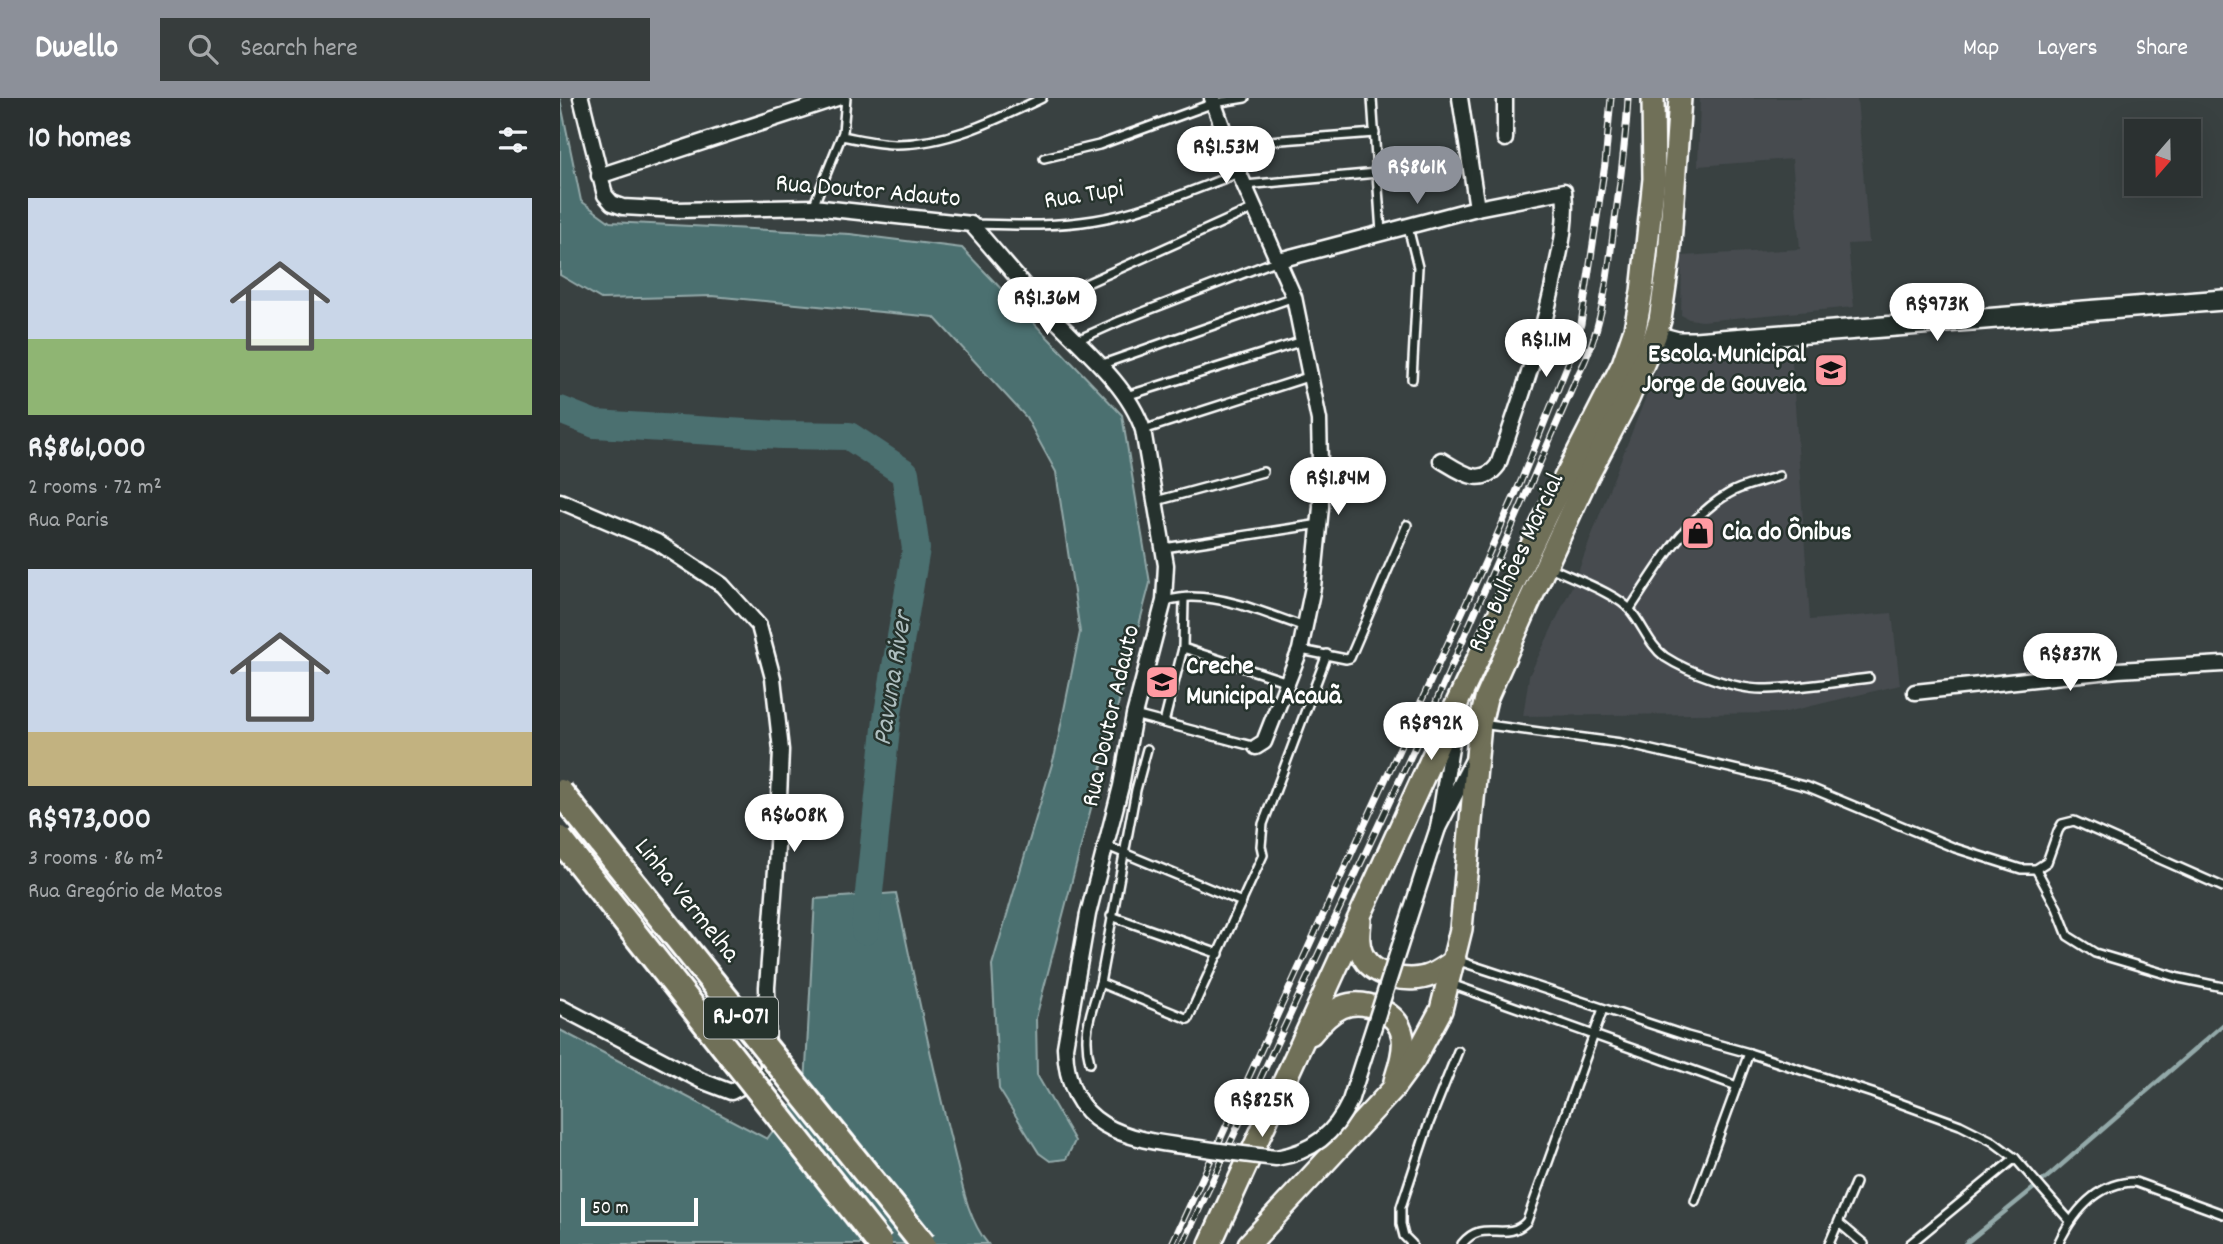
<!DOCTYPE html>
<html lang="en">
<head>
<meta charset="utf-8">
<style>
	body { margin:0; font-family:Dekko,sans-serif; background:#373d3d; color:#f1f3f6; height:100vh; display:flex; flex-direction:column; font-size:26px; white-space:nowrap }
	* { box-sizing:border-box; margin:0 }
	p { font-size:23px; color:#a6a9ab }
	.icon { flex:none; width:38px; height:38px; fill:none; stroke:currentColor; stroke-width:2; stroke-linecap:round; stroke-linejoin:round }
	.map { position:relative; flex:1; overflow:hidden }
	.drawer { display:flex; flex-direction:column; background:#2b3131; width:560px }
	.drawer>* { flex:none }
	.needle { width:46px; rotate:200deg }
	.fabs { position:absolute; left:1564px; top:21px; display:grid; gap:14px }
	.fabs a { display:grid; place-items:center; width:77px; height:77px; border-radius:0px; background:#2b3131; box-shadow:0 7px 28px #0002,0 0 0 2px #474c4d; font-size:35px }
	.scale { position:absolute; left:21px; bottom:18px; width:117px; box-sizing:border-box; padding-left:7px; border:4px solid #fff; border-top:0; font-size:19px; line-height:24px; white-space:nowrap; color:#fff; -webkit-text-stroke:5px #26332d; paint-order:stroke }
	.price { position:absolute; translate:-50% -60px; padding:0 16px; border-radius:24px; background:#fff; color:#222; font-size:23px; line-height:46px; filter:drop-shadow(0 2px 4px #0008) }
	.price::after { content:''; position:absolute; left:50%; top:42px; width:21px; height:16px; margin-left:-10px; background:inherit; clip-path:polygon(0 0,100% 0,50% 100%) }
	.price.on { background:#8c9099; color:#fff }
	ul { padding:0; list-style:none }
	li { display:grid; align-content:center; gap:14px; height:371px; padding:0 28px }
	li span { display:grid; place-items:center; height:217px; border-radius:0px; color:#555 }
	li>.icon { margin-inline-start:auto }
	span .icon { width:126px; height:126px; fill:#fffc; stroke-width:1 }
	li b { font-size:30px }
	h2 { display:flex; justify-content:space-between; align-items:center; height:84px; padding:0 28px; font-size:30px }
	header { display:flex; align-items:center; gap:42px; box-sizing:border-box; height:98px; padding:0 35px; background:#8c9099; color:#fff }
	header strong { font-size:33px }
	nav { display:flex; gap:38px; margin-inline-start:auto; font-size:24px }
	.search { width:490px; height:63px; background:#373d3d; display:flex; align-items:center; gap:18px; box-sizing:border-box; padding:0 24px; border-radius:0px; color:#a6a9ab; font-size:26px }
	main { display:flex; flex:1; min-height:0 }
	.map>svg:first-child { display:block }
	.built { fill:#464b4f }
	.water { fill:#4b6f70; stroke:#93a9a9; stroke-width:2 }
	.lines { fill:none; stroke-linecap:round; stroke-linejoin:round }
	.stream { stroke:#93a9a9; stroke-width:4.5 }
	.river { stroke:#4b6f70; stroke-width:28 }
	.lane-casing { stroke:#fff; stroke-width:12 }
	.street-casing { stroke:#fff; stroke-width:19 }
	.secondary-casing { stroke:#fff; stroke-width:24 }
	.primary-casing { stroke:#fff; stroke-width:26 }
	.lane { stroke:#26332d; stroke-width:7 }
	.street { stroke:#26332d; stroke-width:14 }
	.secondary { stroke:#26332d; stroke-width:19 }
	.primary { stroke:#706f59; stroke-width:21 }
	.rail-casing { stroke:#fff; stroke-width:7 }
	.rail { stroke:#26332d; stroke-width:4.5; stroke-dasharray:13; stroke-linecap:butt }
	.street-bridge-casing { stroke:#fff; stroke-width:19; stroke-linecap:butt }
	.highway-bridge-casing { stroke:#fff; stroke-width:30; stroke-linecap:butt }
	.street-bridge { stroke:#26332d; stroke-width:14 }
	.highway-bridge { stroke:#706f59; stroke-width:24 }
	.labels { text-anchor:middle; dominant-baseline:central; stroke-width:5; stroke-linejoin:round; paint-order:stroke }
	.shield { fill:#26332d; stroke:#bec2c0; stroke-width:2 }
	.shield-label { font-size:24px; font-weight:bold; fill:#fff }
	.street-label { font-size:26px; fill:#fff; stroke:#26332d }
	.poi-label { font-size:26px; font-weight:bold; fill:#fff; stroke:#26332d; text-anchor:start }
	.water-label { font-size:28px; font-style:italic; fill:#aebebf; stroke:#26332d }
</style>
</head>
<body>
<header>
<strong>Dwello</strong>
<div class="search"><svg class="icon" aria-label="search" viewBox="0 0 24 24"><circle cx="10" cy="10" r="6"/><path d="M15 15l6 6"/></svg>Search here</div>
<nav><a>Map</a><a>Layers</a><a>Share</a></nav>
</header>
<main>
<section class="drawer">
<h2>10 homes<svg class="icon" aria-label="filters" viewBox="0 0 24 24"><path d="M4 7h16M4 17h16"/><circle cx="9" cy="7" r="2"/><circle cx="15" cy="17" r="2"/></svg></h2>
<ul>
<li><span style="background:linear-gradient(#c9d6e8 65%,#8fb573 0)"><svg class="icon" aria-label="home" viewBox="0 0 24 24"><path d="M3 11l9-7 9 7M6 9v11h12V9"/></svg></span><div><b>R$861,000</b><p>2 rooms · 72 m²</p><p>Rua Paris</p></div></li>
<li><span style="background:linear-gradient(#c9d6e8 75%,#c2b280 0)"><svg class="icon" aria-label="home" viewBox="0 0 24 24"><path d="M3 11l9-7 9 7M6 9v11h12V9"/></svg></span><div><b>R$973,000</b><p>3 rooms · 86 m²</p><p>Rua Gregório de Matos</p></div></li>
</ul>
</section>
<div class="map">
<svg width="1663" height="1146" viewBox="0 0 1663 1146">
	<rect width="100%" height="100%" fill="#394141"/>
	<filter id="ink" filterUnits="userSpaceOnUse"><feTurbulence type="fractalNoise" baseFrequency=".0143" numOctaves="2"/><feDisplacementMap in="SourceGraphic" scale="14" xChannelSelector="R" yChannelSelector="G"/><feConvolveMatrix kernelMatrix="1 2 1 2 8 2 1 2 1" color-interpolation-filters="sRGB"/></filter>
	<g filter="url(#ink)">
		<g class="built">
			<path d="M1140,0H1297L1309,145L1288,146L1294,209L1142,223L1129,221L1121,217L1122,158L1240,151L1232,61L1138,68Z"/>
			<path d="M1231,250L1250,522L1332,515L1340,587L1222,615L963,618L969,578L1015,482L1050,389L1103,256Z"/>
		</g>
		<g class="water">
			<path d="M0,1L21,103L50,124L290,136L402,150L562,317L590,485L476,920L477,977L515,1043L506,1061L490,1063L479,1055L439,991L432,867L495,656L520,534L496,374L466,319L374,219L152,198L41,201L0,177Z"/>
			<path d="M336,795C354,879 371,963 392,1046C401,1080 406,1119 428,1146H0V932L207,1041L245,988L255,801Z"/>
		</g>
		<g class="lines">
			<path class="stream" d="M1405,1146L1491,1076L1663,927"/>
			<path class="river" d="M0,312L35,326L221,337L289,338L345,375L356,451L327,621L305,833"/>
			<g class="lane-casing">
				<g id="lane">
					<path d="M812,0L821,135"/>
					<path d="M282,38C299,41 318,46 336,46C389,46 436,22 482,0"/>
					<path d="M670,46L815,35"/>
					<path d="M484,60L539,47L654,5L685,0"/>
					<path d="M685,87L817,75"/>
					<path d="M253,109L283,34L286,0"/>
					<path d="M411,126C453,127 494,129 535,122C584,114 632,92 679,75"/>
					<path d="M848,129L858,169L852,281"/>
					<path d="M481,206L694,110"/>
					<path d="M515,243L560,223L718,162"/>
					<path d="M540,267L734,199"/>
					<path d="M566,298L743,243"/>
					<path d="M583,332L751,278"/>
					<path d="M596,403L703,374"/>
					<path d="M604,450L760,426"/>
					<path d="M990,469C1009,479 1058,496 1070,512C1083,527 1089,547 1105,559C1128,574 1175,591 1202,591C1237,591 1274,584 1309,580"/>
					<path d="M604,503C613,501 623,499 632,499C670,499 709,517 745,529"/>
					<path d="M1070,511C1098,469 1124,422 1168,396C1182,387 1203,384 1219,378"/>
					<path d="M623,550L728,584"/>
					<path d="M741,552L786,561L790,560L847,427"/>
					<path d="M574,617L696,649"/>
					<path d="M604,625L623,550L624,500"/>
					<path d="M921,626L1061,645L1213,680L1248,689L1395,750L1461,771H1476L1487,764L1498,733L1502,726L1514,723L1663,789"/>
					<path d="M587,651L576,692L540,885L628,921L703,757L701,748L703,726L767,556"/>
					<path d="M547,748L682,804"/>
					<path d="M1476,771L1497,810L1508,838L1535,855L1619,880L1663,889"/>
					<path d="M551,818L659,856"/>
					<path d="M896,862L1127,938L1189,955L1312,995L1400,1027L1432,1043L1455,1060L1510,1123"/>
					<path d="M891,886L1177,988"/>
					<path d="M530,965C522,935 531,914 540,885"/>
					<path d="M1135,1103L1189,955"/>
					<path d="M1279,1125L1304,1146"/>
					<path d="M852,1146L844,1138L841,1126V1109L869,1025L898,953"/>
					<path d="M902,1146C923,1119 946,1146 967,1123L1043,911"/>
					<path d="M1269,1146L1295,1085"/>
					<path d="M1350,1146L1455,1060"/>
					<path d="M1498,1146C1513,1115 1537,1084 1575,1084L1663,1116"/>
				</g>
			</g>
			<g class="street-casing">
				<g id="street">
					<path d="M21,0L45,97L52,105L63,109L117,112L253,109L411,126C435,153 458,181 482,208C515,244 568,285 583,332L606,467L604,503L574,617L561,688L528,816"/>
					<path d="M652,0L679,75L734,199L759,322L761,409L753,489L740,552L704,644L696,649"/>
					<path d="M900,0L917,110"/>
					<path d="M945,0V41"/>
					<path d="M39,78L277,0"/>
					<path d="M719,162L917,110L1004,93C1007,121 1002,145 996,172C983,239 960,303 938,367C921,390 901,374 881,362"/>
					<path d="M0,403L97,444L162,487L199,528L213,580L221,652L216,771L207,889L208,975L171,994L142,983L0,909"/>
					<path d="M1355,594L1558,572L1663,566"/>
					<path d="M878,730L895,625"/>
					<path d="M872,748L878,730L912,664"/>
				</g>
			</g>
			<g class="secondary-casing">
				<path id="secondary" d="M1095,238L1118,244H1135L1663,202"/>
			</g>
			<g class="primary-casing">
				<g id="primary">
					<path d="M800,822C799,834 797,845 802,856C812,879 850,886 871,877C879,873 888,867 895,862"/>
					<path d="M751,936C771,911 790,897 821,912C833,918 841,926 843,940C845,954 839,970 835,983"/>
					<path d="M650,1146L898,603L986,417L1063,266L1075,231L1082,194L1094,81L1093,0"/>
					<path d="M689,1146L832,992L854,962L881,912L901,831L920,626L926,601L971,500L1027,379L1068,301L1095,238L1100,222L1109,160L1120,0"/>
				</g>
			</g>
			<use href="#lane" class="lane"/>
			<use href="#street" class="street"/>
			<use href="#secondary" class="secondary"/>
			<use href="#primary" class="primary"/>
			<g class="rail-casing">
				<g id="rail">
					<path d="M612,1146L922,471L961,383L1013,253L1021,226L1045,66L1051,0"/>
					<path d="M623,1146L876,604L1017,279C1043,232 1047,181 1054,129C1060,86 1066,43 1068,0"/>
				</g>
			</g>
			<use href="#rail" class="rail"/>
			<g class="street-bridge-casing">
				<path id="street-bridge" d="M528,816L505,949C507,1030 564,1041 631,1049C659,1053 688,1057 716,1060C752,1054 775,1036 790,1003L872,748"/>
			</g>
			<g class="highway-bridge-casing">
				<g id="highway-bridge">
					<path d="M0,694L363,1146"/>
					<path d="M0,741L320,1146"/>
				</g>
			</g>
			<use href="#street-bridge" class="street-bridge"/>
			<use href="#highway-bridge" class="highway-bridge"/>
		</g>
	</g>
	<defs>
		<g id="school-square" transform="scale(1.75)"><rect x="-9" y="-9" width="18" height="18" rx="4" fill="#ff9aa2" stroke="#26332d"/><path d="M0-5L7-2L0 1L-7-2ZM-4 1L0 2.5L4 1V4Q0 6-4 4Z" fill="#111"/></g>
		<g id="shop-square" transform="scale(1.75)"><rect x="-9" y="-9" width="18" height="18" rx="4" fill="#ff9aa2" stroke="#26332d"/><path d="M-5-2.5h2.3a2.7 3.5 0 0 1 5.4 0H5L5.5 6h-11ZM-1.5-2.5h3a1.5 2.3 0 0 0-3 0Z" fill="#111"/></g>
	</defs>
	<g fill-rule="evenodd">
		<use href="#school-square" x="1271" y="272"/>
		<use href="#shop-square" x="1138" y="435"/>
		<use href="#school-square" x="602" y="584"/>
	</g>
	<g class="labels">
		<rect class="shield" x="144" y="899.5" width="74" height="41" rx="5"/>
		<g class="shield-label">
			<text x="181" y="920">RJ-071</text>
		</g>
		<g class="street-label">
			<text transform="translate(308 94) rotate(5)">Rua Doutor Adauto</text>
			<text transform="translate(524 98) rotate(-9)">Rua Tupi</text>
			<text transform="translate(957 465) rotate(-65)">Rua Bulhões Marcial</text>
			<text transform="translate(552 618) rotate(-77)">Rua Doutor Adauto</text>
			<text transform="translate(126 803) rotate(51)">Linha Vermelha</text>
		</g>
		<g class="poi-label">
			<text x="1246" y="257" text-anchor="end">Escola Municipal<tspan x="1246" dy="30">Jorge de Gouveia</tspan></text>
			<text x="1162" y="435">Cia do Ônibus</text>
			<text x="626" y="569">Creche<tspan x="626" dy="30">Municipal Acauã</tspan></text>
		</g>
		<g class="water-label">
			<text transform="translate(335 581) rotate(-81)">Pavuna River</text>
		</g>
	</g>
</svg>
<div class="fabs">
<a><svg class="needle" viewBox="-14 -14 28 28"><path d="M0-13l5 13h-10z" fill="#e53935"/><path d="M0 13l5-13h-10z" fill="#a6a9ab"/></svg></a>
</div>
<div class="scale">50 m</div>
<b class="price" style="left:666px;top:88px">R$1.53M</b>
<b class="price on" style="left:857px;top:108px">R$861K</b>
<b class="price" style="left:487px;top:239px">R$1.36M</b>
<b class="price" style="left:1377px;top:245px">R$973K</b>
<b class="price" style="left:986px;top:281px">R$1.1M</b>
<b class="price" style="left:778px;top:419px">R$1.84M</b>
<b class="price" style="left:1510px;top:595px">R$837K</b>
<b class="price" style="left:871px;top:664px">R$892K</b>
<b class="price" style="left:234px;top:756px">R$608K</b>
<b class="price" style="left:702px;top:1041px">R$825K</b>
</div>
</main>
</body>
</html>
